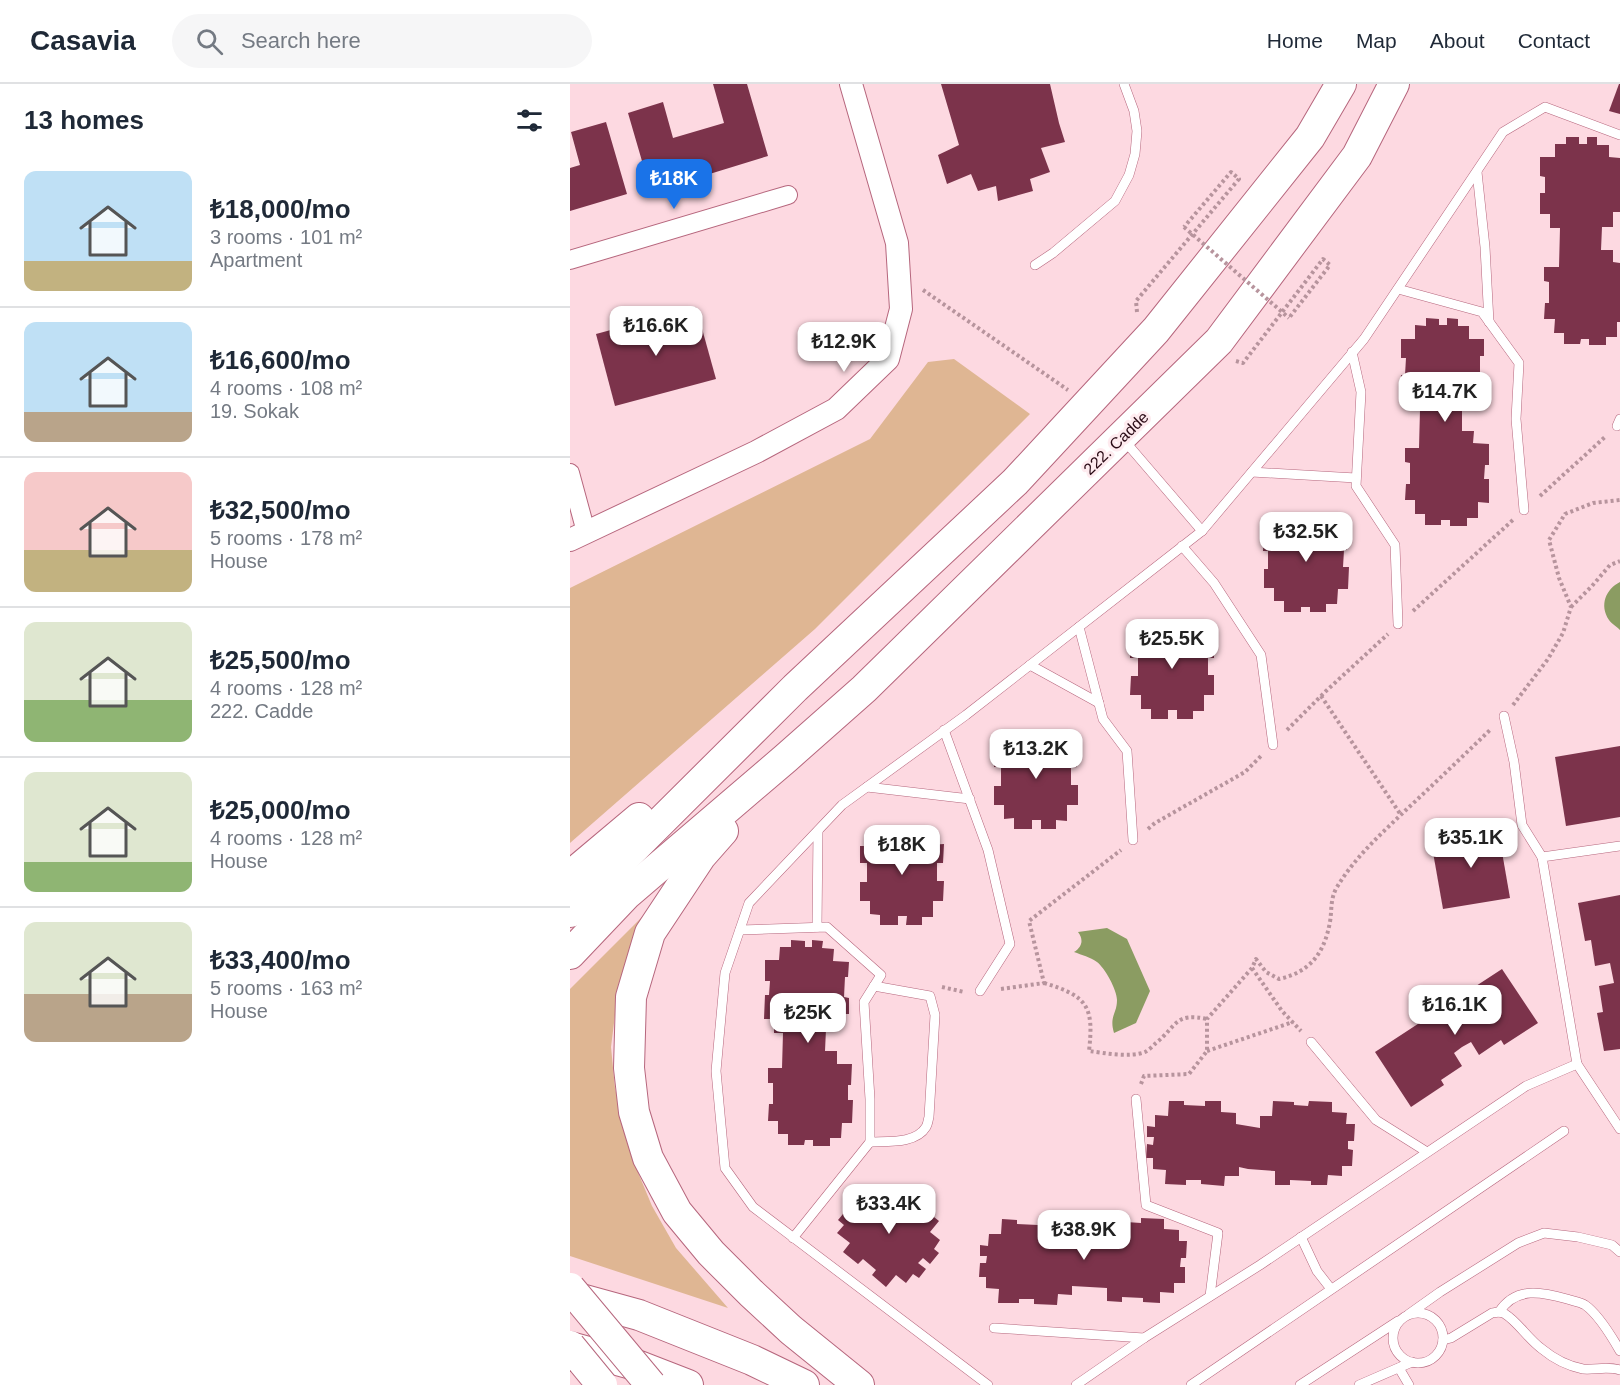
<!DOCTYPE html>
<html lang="en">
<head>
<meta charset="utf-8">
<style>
	body { margin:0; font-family:Helvetica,sans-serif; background:#f6f6f7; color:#1f2937; height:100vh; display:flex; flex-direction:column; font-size:22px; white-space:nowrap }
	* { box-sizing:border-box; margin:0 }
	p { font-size:20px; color:#747a83 }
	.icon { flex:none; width:33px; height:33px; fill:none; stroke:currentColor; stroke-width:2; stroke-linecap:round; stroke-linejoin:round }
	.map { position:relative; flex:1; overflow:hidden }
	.details { display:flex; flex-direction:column; background:#fff; width:570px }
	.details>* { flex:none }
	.price { position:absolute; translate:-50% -51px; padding:0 14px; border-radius:12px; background:#fff; color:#222; font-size:20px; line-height:39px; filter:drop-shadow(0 2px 3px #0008) }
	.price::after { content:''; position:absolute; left:50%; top:36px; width:18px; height:14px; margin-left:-9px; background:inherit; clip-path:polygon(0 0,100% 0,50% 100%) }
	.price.selected { background:#1a73e8; color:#fff }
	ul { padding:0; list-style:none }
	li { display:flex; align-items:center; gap:18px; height:150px; padding:0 24px }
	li+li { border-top:2px solid #e0e1e3 }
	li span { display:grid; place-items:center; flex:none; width:168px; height:120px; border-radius:12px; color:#555 }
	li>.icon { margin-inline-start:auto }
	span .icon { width:72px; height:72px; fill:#fffc; stroke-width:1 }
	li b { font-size:26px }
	h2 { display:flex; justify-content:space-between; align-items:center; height:72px; padding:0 24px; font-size:26px }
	header { display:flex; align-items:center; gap:36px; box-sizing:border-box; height:84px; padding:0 30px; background:#fff; border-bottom:2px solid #e0e1e3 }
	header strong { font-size:28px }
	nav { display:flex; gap:33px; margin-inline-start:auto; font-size:21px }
	.search { width:420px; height:54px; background:#f6f6f7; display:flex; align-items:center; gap:15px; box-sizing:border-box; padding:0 21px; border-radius:33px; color:#747a83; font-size:22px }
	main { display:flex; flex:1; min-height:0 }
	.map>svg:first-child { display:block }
	.green { fill:#dfb693 }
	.water { fill:#8b9c62 }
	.building { fill:#7c334b }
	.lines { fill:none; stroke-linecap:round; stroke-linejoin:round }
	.service-casing { stroke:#b6667d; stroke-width:10 }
	.minor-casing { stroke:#b6667d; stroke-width:20 }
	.tertiary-casing { stroke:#b6667d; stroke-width:24 }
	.primary-casing { stroke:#b6667d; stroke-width:32 }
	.path { stroke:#b7949d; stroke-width:4; stroke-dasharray:3 3; stroke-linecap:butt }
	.service { stroke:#fff; stroke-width:9 }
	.minor { stroke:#fff; stroke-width:18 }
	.tertiary { stroke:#fff; stroke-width:22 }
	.primary { stroke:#fff; stroke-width:30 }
	.primary-bridge-casing { stroke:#b6667d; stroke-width:32; stroke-linecap:butt }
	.path-bridge { stroke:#b7949d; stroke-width:4; stroke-dasharray:3 3; stroke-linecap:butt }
	.primary-bridge { stroke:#fff; stroke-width:30 }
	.labels { text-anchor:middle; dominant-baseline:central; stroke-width:6; stroke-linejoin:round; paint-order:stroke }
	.street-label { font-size:16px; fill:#290a15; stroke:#feebef }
</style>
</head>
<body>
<header>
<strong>Casavia</strong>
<div class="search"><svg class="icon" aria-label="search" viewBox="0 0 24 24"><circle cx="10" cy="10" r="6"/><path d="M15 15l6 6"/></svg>Search here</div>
<nav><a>Home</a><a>Map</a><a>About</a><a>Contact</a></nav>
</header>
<main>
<section class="details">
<h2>13 homes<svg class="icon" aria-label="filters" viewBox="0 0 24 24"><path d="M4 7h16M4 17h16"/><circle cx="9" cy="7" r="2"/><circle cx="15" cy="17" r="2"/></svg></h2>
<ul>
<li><span style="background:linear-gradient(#bfe0f5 75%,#c2b280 0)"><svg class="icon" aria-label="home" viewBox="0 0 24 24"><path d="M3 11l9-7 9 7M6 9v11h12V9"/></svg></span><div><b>₺18,000/mo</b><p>3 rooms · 101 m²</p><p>Apartment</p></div></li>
<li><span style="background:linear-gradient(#bfe0f5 75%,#b9a48a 0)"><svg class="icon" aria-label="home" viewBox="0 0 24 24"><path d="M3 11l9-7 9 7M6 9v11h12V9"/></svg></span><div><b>₺16,600/mo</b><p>4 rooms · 108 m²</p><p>19. Sokak</p></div></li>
<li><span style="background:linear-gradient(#f6c9c9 65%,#c2b280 0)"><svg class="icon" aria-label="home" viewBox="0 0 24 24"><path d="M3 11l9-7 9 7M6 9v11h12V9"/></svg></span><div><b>₺32,500/mo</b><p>5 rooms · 178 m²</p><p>House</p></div></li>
<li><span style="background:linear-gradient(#dfe7d0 65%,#8fb573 0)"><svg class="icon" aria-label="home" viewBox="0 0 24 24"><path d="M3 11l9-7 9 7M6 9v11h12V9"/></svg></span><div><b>₺25,500/mo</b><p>4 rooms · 128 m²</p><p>222. Cadde</p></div></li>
<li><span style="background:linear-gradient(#dfe7d0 75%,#8fb573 0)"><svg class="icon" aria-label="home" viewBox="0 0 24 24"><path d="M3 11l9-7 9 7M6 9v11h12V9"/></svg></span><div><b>₺25,000/mo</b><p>4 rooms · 128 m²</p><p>House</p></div></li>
<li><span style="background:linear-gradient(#dfe7d0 60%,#b9a48a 0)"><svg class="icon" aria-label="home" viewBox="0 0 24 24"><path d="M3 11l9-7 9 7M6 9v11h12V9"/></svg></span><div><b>₺33,400/mo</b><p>5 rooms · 163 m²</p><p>House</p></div></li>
</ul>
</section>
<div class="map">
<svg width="1050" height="1301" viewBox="0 0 1050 1301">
	<rect width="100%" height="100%" fill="#fdd9e1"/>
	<g class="green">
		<path d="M384,275L460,330L245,545L0,759V504L300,355L358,278Z"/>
		<path d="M73,832L49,899L41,963L45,1004L55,1048L67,1086L82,1122L106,1164L158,1224L0,1172V905Z"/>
	</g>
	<g class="water">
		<path d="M1050,498V546C1047,543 1041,539 1039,536C1029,521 1036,505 1050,498Z"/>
		<path d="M537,844L557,855L580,907L566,939L544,949C539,932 547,930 547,916C547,906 535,884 527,878C520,873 512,871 504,868C512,863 514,856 508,848Z"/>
	</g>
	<g class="building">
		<path d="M143,0H177L198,72L81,108L58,29L93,18L103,54L154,39Z"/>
		<path d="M371,0H480L489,39L495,58L471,64L480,88L460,95L463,107L428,117L426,102L408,107L401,90L377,100L368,71L389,61Z"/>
		<path d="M1049,0H1050V30L1039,27Z"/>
		<path d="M36,38L57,110L0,127V84L10,81L1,48Z"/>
		<path d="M996,53H1009V60H1017V53H1027V61H1039V73L1050,74V128H1043V143H1032L1031,166H1043V178L1050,179V238H1047V253H1036V261H1019V255H1011L1010,260H994V249H984L985,235H974L975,219H979V198L974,197V183H989L990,144H980V130H970V109H975V93L970,92V73H985V60H996Z"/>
		<path d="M126,223L146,295L45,322L26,250Z"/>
		<path d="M856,234L869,235V241H877V234L888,235V242H899V255H914V272H910V291H915V310H904V325H892V347H904L903,359L919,360V381H915L914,395H919V419L908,418V434H897V442H880V436H871V441H855V430H845V416H835L836,400H840V379L835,378V364H849L850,326L840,325L841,312H830L831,291H835L836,274H831V255H845V241L856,242Z"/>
		<path d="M719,428L731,429V435H739V428H750V435H762V448H777V466H774L773,483H779L778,505H768L767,520H756V528H740V523H731V528H714V517H704V504H694V485H698V467H693L694,449H708V435H718Z"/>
		<path d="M585,535H599V545H606V535H617V543L629,542V555H644V574H638V591H644V611H634V627H623V635H607V626H598V635H581V625H571V611H560L561,592H568V574H560V556H574V542H585Z"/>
		<path d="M449,645H462V655H469L470,645H480V652H492V665L508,664L507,683L501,684V701H508V721H497V737L486,736V745H471V736H462V745H444V734L434,735V721H424V702H431V683H424V666H438V652H448Z"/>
		<path d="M1050,662V733L996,742L985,673Z"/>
		<path d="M314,741H328V751H335V741H346V748H358V761L374,760L373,779H367V797H374L373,817H363V833H352V841H336L337,832H328V841H310V831L300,830V817H290V798H297V779H290V762H304V748H314Z"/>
		<path d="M928,745L940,814L873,825L861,757Z"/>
		<path d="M1050,811V965L1034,967L1027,929L1033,928L1029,902L1044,899L1040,879L1025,882L1021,856L1015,857L1008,819Z"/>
		<path d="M221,856L235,857V863H242V856L253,857L252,864L264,865L263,877L279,878L278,893H275L274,913L279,914V930H268L267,945H256L255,967H267V980H282L281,1001H278V1016H283L282,1039H272L271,1054H260V1062H243V1056H235L234,1061H218V1050H208V1037H198L199,1020H203V999H198V984H212L213,949H204V935H194L195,911H199L200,897H195V876H209L210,863H221Z"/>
		<path d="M932,885L968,939L934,961L931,956L909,971L901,958L892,963L884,969L892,982L871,996L874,1001L841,1023L805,968Z"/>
		<path d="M599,1017H614V1021L635,1022V1017H651V1028L666,1029V1040L690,1044V1032H702L703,1017L724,1018V1021L738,1022L739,1017L762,1018V1028L777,1029L776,1040H785L784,1057H778V1065L783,1066L782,1082H772V1092L758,1091L757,1101H741V1097L720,1096V1101H705V1087L678,1085L669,1083V1092H655L654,1102L631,1100V1096H616V1101L595,1100L596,1086L583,1085V1074H576L577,1060L583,1061L584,1053H577V1042L585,1043V1031L598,1032Z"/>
		<path d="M309,1102L319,1111L326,1102L340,1115L336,1120L350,1132L355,1126L369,1137L360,1148L370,1156L364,1165L369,1169L360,1180L353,1174L348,1179L356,1185L349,1194L343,1190L336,1199L326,1191L316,1203L302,1191L306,1186L293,1175L288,1180L273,1168L280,1159L267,1149L274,1141L268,1136L278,1124L284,1129L290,1122L283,1117L294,1103L302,1110Z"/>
		<path d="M535,1134L556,1135V1138L571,1139V1134L594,1135V1145L609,1146V1157H617L616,1174H611L610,1183H615V1199H604V1209L590,1208V1219L573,1218V1214L552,1213V1218L537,1217V1204L502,1202V1211L488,1210L487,1221L464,1220V1215H449V1219H428L429,1205L416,1204V1193H409L410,1179H416L417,1172H410V1161L418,1162L419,1150H431L432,1135L447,1136V1140L468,1141V1136H485L484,1147L499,1148V1159L522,1161V1149H535Z"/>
	</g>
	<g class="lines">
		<g class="service-casing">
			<g id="service">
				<path d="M907,88L915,163L919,238"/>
				<path d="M465,181L483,169L545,117L559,91L565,70L567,47L564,27L554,0"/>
				<path d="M828,205L912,228L949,279L946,335L954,426"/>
				<path d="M782,268L791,308L786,402L825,461L828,540"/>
				<path d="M1047,342L1050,335"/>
				<path d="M553,355L632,447"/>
				<path d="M682,388L786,394"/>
				<path d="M612,462L644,499L691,571L703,661"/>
				<path d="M509,543L533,635L557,667L563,756"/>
				<path d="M460,581L529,619"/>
				<path d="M934,632L944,678L952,741L972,773"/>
				<path d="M374,646L418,766L440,860L410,907"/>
				<path d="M297,703L400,715"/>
				<path d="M247,843L248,747"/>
				<path d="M170,846L257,843L311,891L294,918L300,1015V1058L223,1154"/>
				<path d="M741,958L806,1036L857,1068"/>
				<path d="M1007,980L972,773L1050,762"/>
				<path d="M566,1015L576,1121L648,1149L640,1212"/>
				<path d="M300,1058C317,1057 346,1060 356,1043C358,1040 358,1036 359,1033L365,931L360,912L304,902"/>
				<path d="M731,1153L747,1187L761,1205"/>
				<path d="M929,1228C946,1202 972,1208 997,1215C1003,1217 1011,1218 1015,1221C1028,1230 1042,1253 1050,1267"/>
				<circle cx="848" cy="1254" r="25"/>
				<path d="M839,1230L870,1208L948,1159L974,1149L1008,1153L1042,1161L1050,1168"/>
				<path d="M424,1244L574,1254"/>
				<path d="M873,1256L881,1254L922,1229C927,1228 931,1227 935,1230C948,1238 958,1255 972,1265C984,1275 998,1282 1013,1285C1026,1286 1037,1282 1050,1286"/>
				<path d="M829,1284L839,1301"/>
				<path d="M418,1301L183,1123L155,1084L146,987L155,889L179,819L272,721L396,631L632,447L794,255L933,48L975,23L1050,51"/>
				<path d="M506,1301L574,1254L690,1181L956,1002L1007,980L1050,1045"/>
				<path d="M621,1301L994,1047"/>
				<path d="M730,1301L828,1237"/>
				<path d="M789,1301L842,1278"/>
			</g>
		</g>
		<g class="minor-casing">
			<g id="minor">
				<path d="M0,176L218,111"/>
				<path d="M0,389L16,448"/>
			</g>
		</g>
		<g class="tertiary-casing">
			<path id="tertiary" d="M0,456L186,368L266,325L318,275L331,225L327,159L281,0"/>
		</g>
		<g class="primary-casing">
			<g id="primary">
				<path d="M153,747L131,772L80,849L61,913L59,984L64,1028L78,1074L107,1128L141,1169L181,1209L221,1246L289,1301"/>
				<path d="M0,792L69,734"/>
				<path d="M0,828L225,604L445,398L497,342L586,246L740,53L771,0"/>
				<path d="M0,870L57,810L216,674L294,605L649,257L787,72L824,0"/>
				<path d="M0,1212L69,1231L182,1276L234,1301"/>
				<path d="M0,1263L69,1282L118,1301"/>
			</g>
		</g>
		<g class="path">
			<path d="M353,206L498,306"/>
			<path d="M567,228L566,217L669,95L661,88L614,143"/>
			<path d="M666,277L673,279L753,175L760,181L719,234"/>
			<path d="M970,412L1035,353"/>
			<path d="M1001,523L1022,502L1040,481L1050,477"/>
			<path d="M843,527L944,435"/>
			<path d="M751,612L831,731"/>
			<path d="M943,621L978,575L993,549L1001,523L989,494L979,456L995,430L1023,419L1050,416"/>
			<path d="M717,646L756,607L818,550"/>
			<path d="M578,745L585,739L675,688L692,671"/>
			<path d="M682,884L712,927L731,947"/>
			<path d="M474,899C518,912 524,923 519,967C535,969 560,974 575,968C579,966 583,962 586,959C607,942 605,928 637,935"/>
			<path d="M372,903L394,908"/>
			<path d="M431,905L474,899L459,837L551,766"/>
			<path d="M637,967L723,938"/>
			<path d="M571,1000L574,992L619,990L637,967V935L682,884L686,875L696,888L709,895C740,888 754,870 760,838C762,826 760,815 767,803C785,773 812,749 837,725C865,699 893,672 920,646"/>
		</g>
		<use href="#service" class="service"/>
		<use href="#minor" class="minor"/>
		<use href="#tertiary" class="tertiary"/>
		<use href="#primary" class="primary"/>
		<g class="primary-bridge-casing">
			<g id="primary-bridge">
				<path d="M0,1204L81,1301"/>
				<path d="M0,1262L32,1301"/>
			</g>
		</g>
		<path class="path-bridge" d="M614,143L719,234"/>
		<use href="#primary-bridge" class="primary-bridge"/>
	</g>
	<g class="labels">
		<g class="street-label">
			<text transform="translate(546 359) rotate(-44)">222. Cadde</text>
		</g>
	</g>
</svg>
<b class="price selected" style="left:104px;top:126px">₺18K</b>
<b class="price" style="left:86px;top:273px">₺16.6K</b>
<b class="price" style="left:274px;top:289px">₺12.9K</b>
<b class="price" style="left:875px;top:339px">₺14.7K</b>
<b class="price" style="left:736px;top:479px">₺32.5K</b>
<b class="price" style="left:602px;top:586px">₺25.5K</b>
<b class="price" style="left:466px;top:696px">₺13.2K</b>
<b class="price" style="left:901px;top:785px">₺35.1K</b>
<b class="price" style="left:332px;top:792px">₺18K</b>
<b class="price" style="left:885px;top:952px">₺16.1K</b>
<b class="price" style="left:238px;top:960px">₺25K</b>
<b class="price" style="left:319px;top:1151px">₺33.4K</b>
<b class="price" style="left:514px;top:1177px">₺38.9K</b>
</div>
</main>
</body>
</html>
